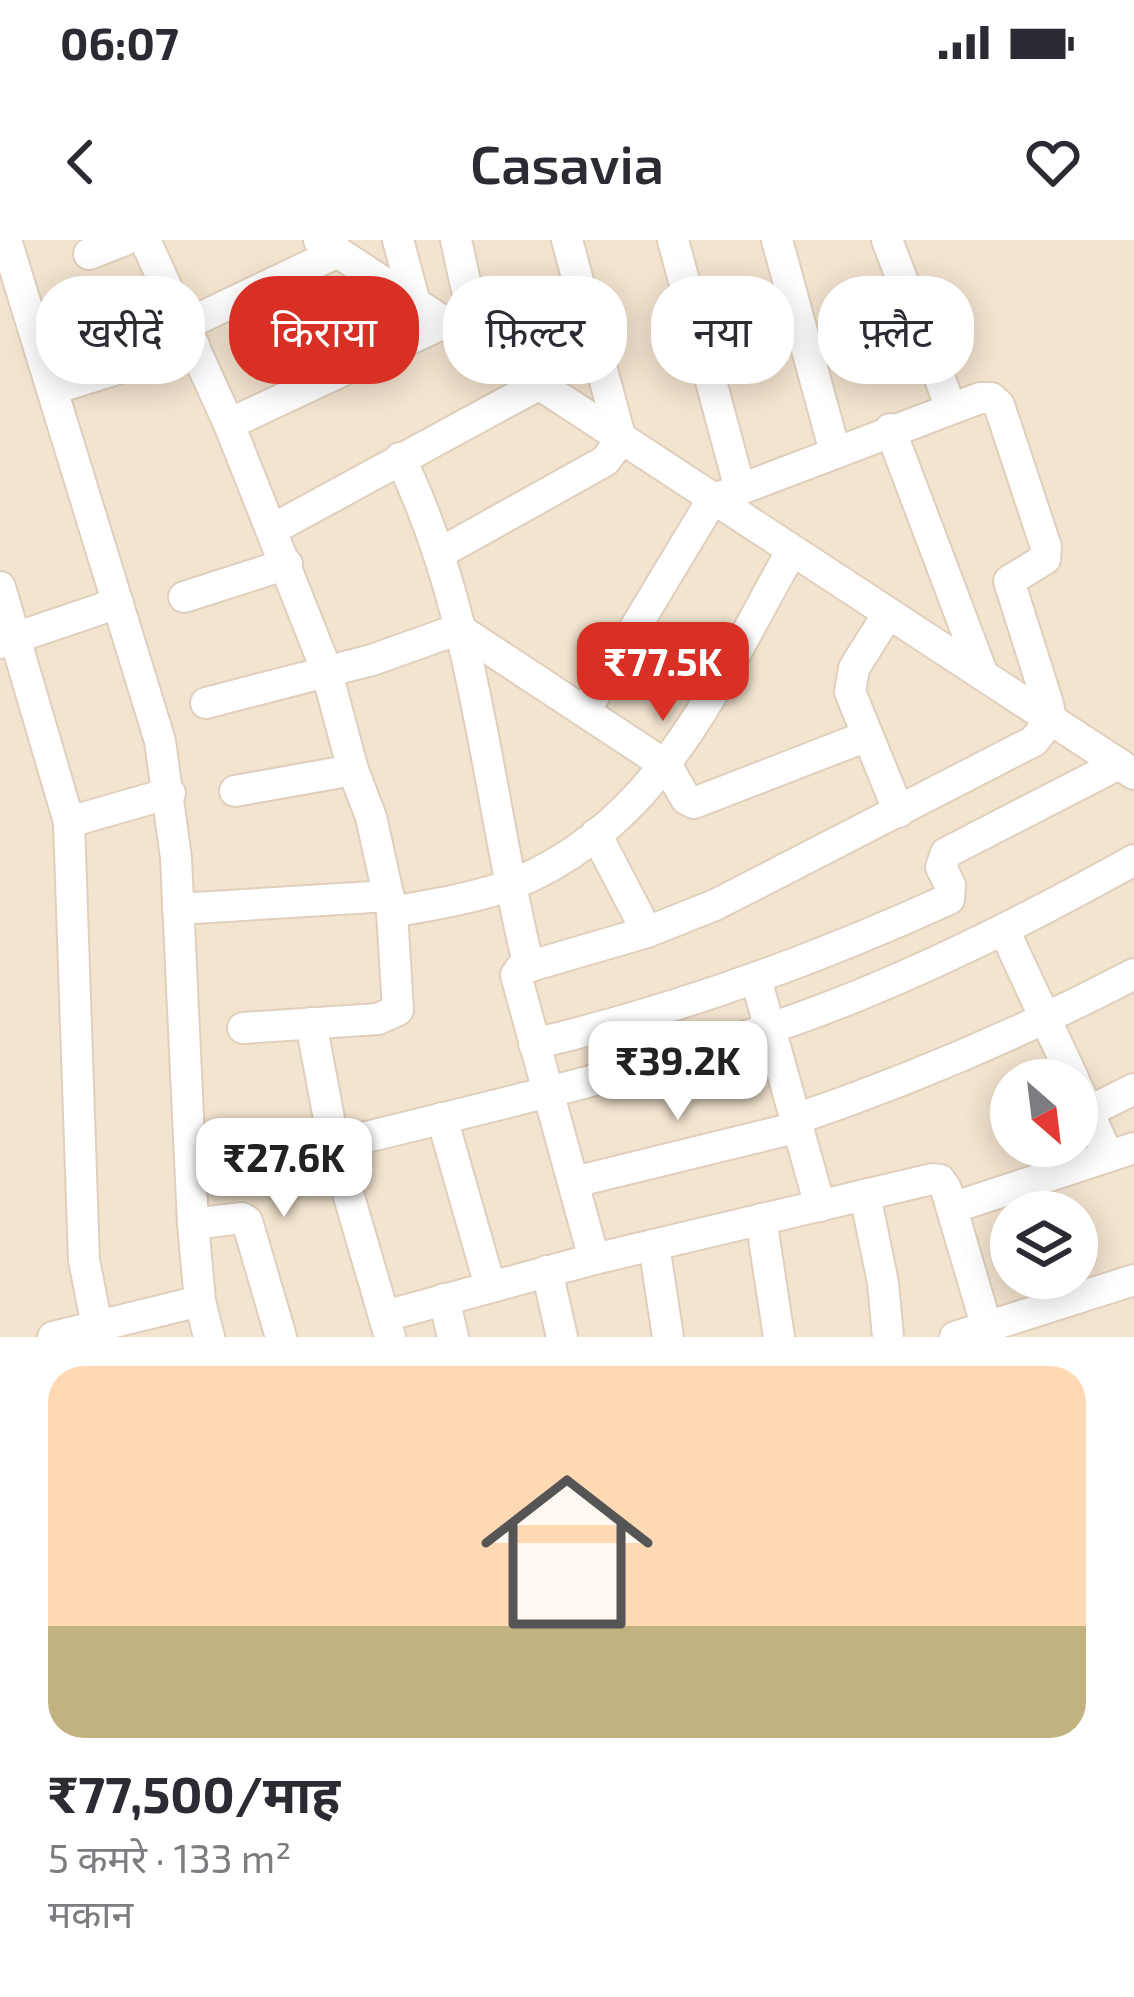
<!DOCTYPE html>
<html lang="hi">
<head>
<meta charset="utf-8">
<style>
	body { margin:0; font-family:"Exo 2","Noto Sans Devanagari",sans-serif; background:#f7f7f7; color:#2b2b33; height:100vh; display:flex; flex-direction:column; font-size:45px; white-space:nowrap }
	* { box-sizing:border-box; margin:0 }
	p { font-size:39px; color:#7c7c81 }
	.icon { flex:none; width:66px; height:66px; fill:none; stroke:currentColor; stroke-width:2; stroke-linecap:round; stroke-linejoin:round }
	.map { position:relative; height:1097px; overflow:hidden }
	.side { display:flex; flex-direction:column; background:#fff; flex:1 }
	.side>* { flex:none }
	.banner { position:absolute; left:36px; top:36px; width:1062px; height:108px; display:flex; gap:24px }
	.needle { width:78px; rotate:152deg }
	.buttons { position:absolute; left:990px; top:819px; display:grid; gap:24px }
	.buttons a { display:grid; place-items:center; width:108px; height:108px; border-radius:50%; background:#fff; box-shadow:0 6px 30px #0003; font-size:60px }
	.price { position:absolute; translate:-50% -102px; padding:0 27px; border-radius:24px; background:#fff; color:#222; font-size:39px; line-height:78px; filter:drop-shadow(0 3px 6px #0008) }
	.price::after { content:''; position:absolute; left:50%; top:72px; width:36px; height:27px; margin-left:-18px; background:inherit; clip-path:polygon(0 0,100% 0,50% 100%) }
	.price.current { background:#d93025; color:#fff }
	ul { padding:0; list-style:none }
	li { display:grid; align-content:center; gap:24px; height:636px; padding:0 48px }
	li span { display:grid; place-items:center; height:372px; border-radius:36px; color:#555 }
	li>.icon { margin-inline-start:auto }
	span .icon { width:216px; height:216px; fill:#fffc; stroke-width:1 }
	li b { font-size:51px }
	.chip { padding:0 42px; border-radius:48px; background:#fff; box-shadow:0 6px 30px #0003; font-size:42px; line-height:108px }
	.chip.current { background:#d93025; color:#fff }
	.status { display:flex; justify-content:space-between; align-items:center; height:84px; padding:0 60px; background:#fff; direction:ltr }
	.status svg { height:33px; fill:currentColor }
	header { display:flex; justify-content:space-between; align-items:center; height:156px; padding:0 48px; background:#fff; font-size:54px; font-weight:600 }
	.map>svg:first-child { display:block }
	.residential { fill:#f3e4cf; fill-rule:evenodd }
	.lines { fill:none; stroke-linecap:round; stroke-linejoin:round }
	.street-casing { stroke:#dfcfbc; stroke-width:34 }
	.street { stroke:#fff; stroke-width:30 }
</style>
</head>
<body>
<div class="status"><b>06:07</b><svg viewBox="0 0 49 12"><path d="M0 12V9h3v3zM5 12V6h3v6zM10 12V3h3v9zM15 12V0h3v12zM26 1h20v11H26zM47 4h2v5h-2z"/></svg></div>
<header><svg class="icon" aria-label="back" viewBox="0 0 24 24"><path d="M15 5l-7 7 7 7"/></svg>Casavia<svg class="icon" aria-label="heart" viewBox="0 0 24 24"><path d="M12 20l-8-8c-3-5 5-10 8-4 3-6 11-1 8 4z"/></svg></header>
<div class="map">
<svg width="1134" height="1097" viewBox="0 0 1134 1097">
	<rect width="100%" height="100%" fill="#fbf2e0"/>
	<path class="residential" d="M0,0H1134V1097H0ZM1011,840H1077V906H1011ZM1011,972H1077V1038H1011Z"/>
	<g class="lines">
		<g class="street-casing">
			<g id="street">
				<path d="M6,0L160,501L176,618L193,984L200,1061L209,1097"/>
				<path d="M145,0L229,184L326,429L353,530L371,577L392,672L398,770L378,779L243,788"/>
				<path d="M319,0L1134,534"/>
				<path d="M398,0L415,63"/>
				<path d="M456,0L479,106"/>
				<path d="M673,0L740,249"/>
				<path d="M777,0L835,212"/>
				<path d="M887,0L951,168"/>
				<path d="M89,14L125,0"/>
				<path d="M185,85L338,12"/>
				<path d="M53,149L194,105"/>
				<path d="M229,184L444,83"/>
				<path d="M890,189L983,435"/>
				<path d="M400,218C477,375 487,558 529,727"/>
				<path d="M273,289L538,145"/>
				<path d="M440,313L605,221L621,200L567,0"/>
				<path d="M0,347L69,582L84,1020L97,1086"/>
				<path d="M184,357L287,324"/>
				<path d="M888,374L854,428L850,452L899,572"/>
				<path d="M0,403L118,363"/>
				<path d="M206,463L372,420L459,389L667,526L686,559L694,563L867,496"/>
				<path d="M585,471L712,260L980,158H991L999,165L1046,307L1045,319L1009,341L1048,464L1051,479L1034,501L715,665L647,692L520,729L516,735L594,1019"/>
				<path d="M235,551L353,530"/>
				<path d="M69,582L170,553"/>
				<path d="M596,594L647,692"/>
				<path d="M178,669L388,656"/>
				<path d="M392,672C430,665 470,659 508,646C658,589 718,441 791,312"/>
				<path d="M1004,690L1074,840"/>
				<path d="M756,739L820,966"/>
				<path d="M311,783L334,905L390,1097"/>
				<path d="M534,804C677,770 815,720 949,659L950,645L941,627L946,613L1119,524"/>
				<path d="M1077,847L1108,916"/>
				<path d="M1088,872L1134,849"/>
				<path d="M442,878L490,1046"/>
				<path d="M796,879C913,839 1025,791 1134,734"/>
				<path d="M334,905C479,869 626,836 768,789C896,746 1017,685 1134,620"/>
				<path d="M574,942L799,887"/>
				<path d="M865,955L883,1043L888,1097"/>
				<path d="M952,968L1134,908"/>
				<path d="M761,979L779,1097"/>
				<path d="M193,984L242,978L247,981L281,1097"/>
				<path d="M654,1005L668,1097"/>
				<path d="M547,1031L562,1097"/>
				<path d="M444,1059L453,1097"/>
				<path d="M385,1076L594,1019L932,939L940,940L946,949L987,1088"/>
				<path d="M53,1097L200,1061"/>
				<path d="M955,1097L1134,1040"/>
			</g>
		</g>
		<use href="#street" class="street"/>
	</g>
</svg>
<div class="buttons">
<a><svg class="needle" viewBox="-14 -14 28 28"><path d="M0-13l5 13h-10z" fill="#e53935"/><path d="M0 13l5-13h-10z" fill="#7c7c81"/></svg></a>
<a><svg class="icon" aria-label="layers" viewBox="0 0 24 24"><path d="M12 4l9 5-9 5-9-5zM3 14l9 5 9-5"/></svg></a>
</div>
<b class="price current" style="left:663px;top:484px">₹77.5K</b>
<b class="price" style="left:678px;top:883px">₹39.2K</b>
<b class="price" style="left:284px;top:980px">₹27.6K</b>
<div class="banner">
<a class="chip">खरीदें</a>
<a class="chip current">किराया</a>
<a class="chip">फ़िल्टर</a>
<a class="chip">नया</a>
<a class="chip">फ़्लैट</a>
</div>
</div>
<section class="side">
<ul>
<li><span style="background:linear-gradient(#ffd9b3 70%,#c2b280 0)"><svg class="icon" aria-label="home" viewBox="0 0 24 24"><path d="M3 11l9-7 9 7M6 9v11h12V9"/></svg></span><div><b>₹77,500/माह</b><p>5 कमरे · 133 m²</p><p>मकान</p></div></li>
</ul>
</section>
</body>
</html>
